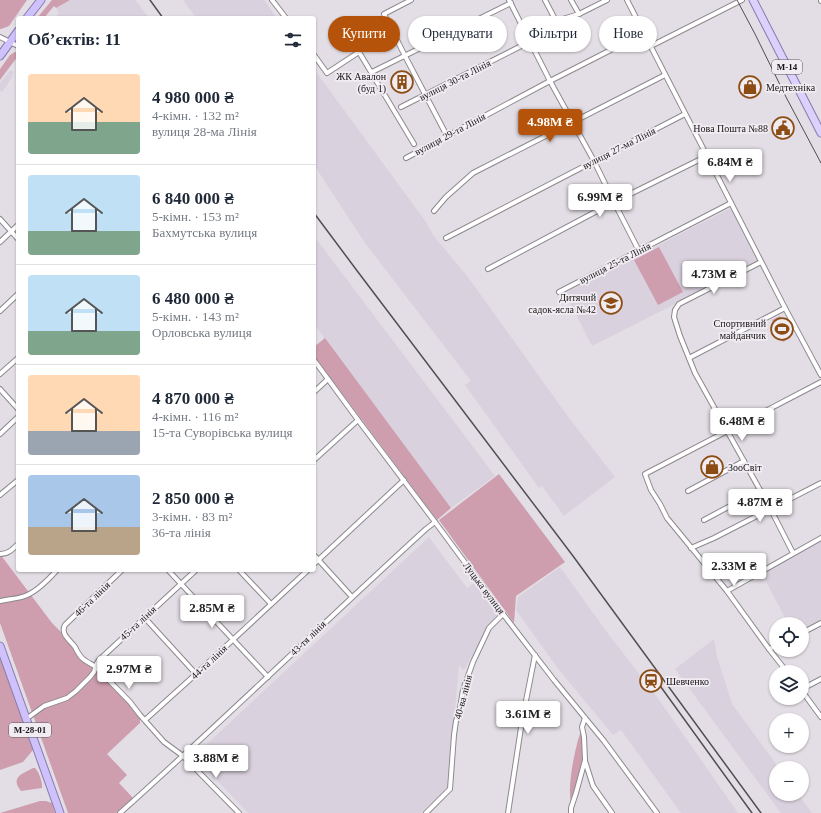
<!DOCTYPE html>
<html lang="uk">
<head>
<meta charset="utf-8">
<style>
	body { margin:0; font-family:"Times New Roman",serif; background:#f6f6f7; color:#1f2937; height:100vh; display:flex; flex-direction:column; font-size:15px; white-space:nowrap }
	* { box-sizing:border-box; margin:0 }
	p { font-size:13px; color:#747a83 }
	.icon { flex:none; width:22px; height:22px; fill:none; stroke:currentColor; stroke-width:2; stroke-linecap:round; stroke-linejoin:round }
	.map { position:relative; flex:1; overflow:hidden }
	.sheet { position:absolute; left:16px; top:16px; width:300px; height:556px; display:flex; flex-direction:column; background:#fff; border-radius:4px; box-shadow:0 1px 3px #0004 }
	.sheet>* { flex:none }
	.banner { position:absolute; left:328px; top:16px; width:380px; height:36px; display:flex; gap:8px }
	.controls { position:absolute; left:769px; top:617px; display:grid; gap:8px }
	.controls a { display:grid; place-items:center; width:40px; height:40px; border-radius:50%; background:#fff; box-shadow:0 1px 3px #0004; font-size:20px }
	.price { position:absolute; translate:-50% -34px; padding:0 9px; border-radius:4px; background:#fff; color:#222; font-size:13px; line-height:26px; filter:drop-shadow(0 1px 2px #0008) }
	.price::after { content:''; position:absolute; left:50%; top:24px; width:12px; height:9px; margin-left:-6px; background:inherit; clip-path:polygon(0 0,100% 0,50% 100%) }
	.price.selected { background:#b45309; color:#fff }
	ul { padding:0; list-style:none }
	li { display:flex; align-items:center; gap:12px; height:100px; padding:0 12px }
	li+li { border-top:1px solid #e0e1e3 }
	li span { display:grid; place-items:center; flex:none; width:112px; height:80px; border-radius:4px; color:#555 }
	li>.icon { margin-inline-start:auto }
	span .icon { width:48px; height:48px; fill:#fffc; stroke-width:1 }
	li b { font-size:17px }
	h2 { display:flex; justify-content:space-between; align-items:center; height:48px; padding:0 12px; font-size:17px }
	.chip { padding:0 14px; border-radius:18px; background:#fff; box-shadow:0 1px 3px #0004; font-size:14px; line-height:36px }
	.chip.selected { background:#b45309; color:#fff }
	.map>svg:first-child { display:block }
	.built { fill:#dad1de }
	.green { fill:#ce9eaf }
	.lines { fill:none; stroke-linecap:round; stroke-linejoin:round }
	.minor-casing { stroke:#8d898f; stroke-width:6 }
	.primary-casing { stroke:#877cac; stroke-width:9 }
	.trunk-casing { stroke:#877cac; stroke-width:9 }
	.minor { stroke:#fff; stroke-width:4 }
	.primary { stroke:#dbd1fd; stroke-width:7 }
	.trunk { stroke:#cfc2fc; stroke-width:7 }
	.tram { stroke:#514e52; stroke-width:1 }
	.rail { stroke:#514e52; stroke-width:1.5 }
	.labels { text-anchor:middle; dominant-baseline:central; stroke-width:3.5; stroke-linejoin:round; paint-order:stroke }
	.shield { fill:#f0ecf2; stroke:#595659; stroke-width:1 }
	.shield-label { font-size:9px; font-weight:bold; fill:#181618 }
	.poi-label { font-size:10px; fill:#181618; stroke:#f0ecf2; text-anchor:end }
	.street-label { font-size:10px; fill:#181618; stroke:#f0ecf2 }
</style>
</head>
<body>
<div class="map">
<svg width="821" height="813" viewBox="0 0 821 813">
	<rect width="100%" height="100%" fill="#e3dee5"/>
	<g class="built">
		<path d="M70,0H135L149,18H55L59,13L56,8Z"/>
		<path d="M183,0H264L277,18H196Z"/>
		<path d="M314,69L426,222L433,235L468,277L569,418L615,477L564,516L542,486L539,488L465,385L471,381L365,243L314,165Z"/>
		<path d="M10,70L14,72L12,75L13,76L2,92L0,91V83Z"/>
		<path d="M731,208L758,262L592,346L565,293Z"/>
		<path d="M314,236L495,476L451,508L314,324Z"/>
		<path d="M429,537L467,588L474,583L497,614L464,670L459,665L448,788L421,813H248L194,756Z"/>
		<path d="M821,541V621L802,631V624H788L762,573Z"/>
		<path d="M560,567L606,631L657,697L738,813H681L621,730L613,735L565,677L559,670L516,610L518,597Z"/>
		<path d="M714,639L717,656L732,704L779,768H776V794H798L812,813H781L675,669Z"/>
	</g>
	<g class="green">
		<path d="M0,0H27L9,26L1,29H0Z"/>
		<path d="M52,0H70L56,8L54,6L44,18H37Z"/>
		<path d="M15,52H18V56L0,80V69L10,55Z"/>
		<path d="M659,247L683,292L658,305L634,260Z"/>
		<path d="M780,316L791,337L783,342L772,320Z"/>
		<path d="M325,338L451,508L437,520L314,356V347Z"/>
		<path d="M499,474L565,562L516,596L514,623L439,520Z"/>
		<path d="M0,554L52,623L65,636L80,655L96,667L140,715V723L107,754L127,775L119,783L133,798L116,813H68L0,623Z"/>
		<path d="M0,652L33,750L23,762L0,770Z"/>
		<path d="M581,731L583,737V759L575,793L571,802C567,786 575,747 581,731Z"/>
		<path d="M33,768H35C39,772 43,783 42,788L21,791C10,777 22,774 33,768Z"/>
		<path d="M40,801H46L52,803L55,813H0Z"/>
	</g>
	<g class="lines">
		<g class="minor-casing">
			<g id="minor">
				<path d="M272,0L286,18"/>
				<path d="M411,0L384,14L405,56L447,136"/>
				<path d="M509,0L550,81L594,161L614,202L639,251"/>
				<path d="M545,0L556,21"/>
				<path d="M571,0L579,14"/>
				<path d="M627,0L785,308L821,375"/>
				<path d="M821,0V1"/>
				<path d="M527,36L556,21L579,14L607,0"/>
				<path d="M0,37L18,46"/>
				<path d="M651,46L742,0"/>
				<path d="M314,55L327,73L359,52L414,144"/>
				<path d="M372,72L511,3"/>
				<path d="M401,107L529,42"/>
				<path d="M406,158L550,81L644,33"/>
				<path d="M434,211L446,197L473,173L665,75"/>
				<path d="M0,219L18,239"/>
				<path d="M673,233L731,203"/>
				<path d="M446,238L685,114"/>
				<path d="M0,242L18,225"/>
				<path d="M761,262L679,304L675,310L674,317L680,336L695,373L770,508L793,553"/>
				<path d="M488,269L614,202L707,156"/>
				<path d="M559,292L671,234"/>
				<path d="M0,311L18,294"/>
				<path d="M689,358L785,308"/>
				<path d="M314,360L358,420L435,522L503,614L554,680L604,741L657,813"/>
				<path d="M0,374L18,358"/>
				<path d="M0,389L18,409"/>
				<path d="M314,392L328,379"/>
				<path d="M0,434L18,417"/>
				<path d="M314,460L358,420"/>
				<path d="M688,491L744,461"/>
				<path d="M0,495L18,480"/>
				<path d="M704,520L760,490"/>
				<path d="M691,548L714,538L821,483"/>
				<path d="M0,554C8,554 12,550 18,544"/>
				<path d="M314,555L352,597"/>
				<path d="M314,564L404,480"/>
				<path d="M122,570L65,625C60,634 70,640 75,647C77,651 79,655 82,658C86,662 92,664 96,667L130,702L140,715L164,742L183,756L239,813"/>
				<path d="M168,570L268,677"/>
				<path d="M239,570L271,604"/>
				<path d="M727,591L821,538"/>
				<path d="M0,601C8,599 17,599 25,596C36,592 49,579 57,570"/>
				<path d="M144,617L196,674"/>
				<path d="M802,633L821,623"/>
				<path d="M769,649L776,646"/>
				<path d="M787,672L769,649L727,591L667,518L660,504L651,490L645,474L821,382"/>
				<path d="M802,689L821,679"/>
				<path d="M802,691L821,717"/>
				<path d="M26,719L44,706L67,698L76,691L90,677L94,672L97,663L99,660L196,570"/>
				<path d="M145,720L196,674L308,570"/>
				<path d="M585,761L593,786L612,813"/>
				<path d="M120,813C224,720 323,623 426,529L435,522"/>
				<path d="M426,813L450,789L454,735L456,721L459,714L463,690L473,662L489,628L503,614"/>
				<path d="M508,813L522,721L535,655"/>
				<path d="M571,813V808L576,793L585,760L584,737L582,727L585,718"/>
			</g>
		</g>
		<g class="primary-casing">
			<path id="primary" d="M753,0L821,133"/>
		</g>
		<g class="trunk-casing">
			<g id="trunk">
				<path d="M27,18L41,0"/>
				<path d="M0,56L18,31"/>
				<path d="M0,646L60,813"/>
			</g>
		</g>
		<use href="#minor" class="minor"/>
		<use href="#primary" class="primary"/>
		<use href="#trunk" class="trunk"/>
		<path class="tram" d="M737,0L755,34L786,97L821,163"/>
		<g class="rail">
			<path d="M150,0L163,18"/>
			<path d="M314,213L358,272L573,556L761,813"/>
			<path d="M653,676L752,813"/>
		</g>
	</g>
	<defs>
		<g id="building-ring" transform="scale(1.15)"><circle r="9.5" fill="#f0ecf2" stroke="#8c4d14" stroke-width="1.5"/><path d="M-4-6H4V6H1V3H-1V6H-4ZM-2.5-4.3h1.7v1.8h-1.7ZM.8-4.3h1.7v1.8H.8ZM-2.5-1h1.7V.8h-1.7ZM.8-1h1.7V.8H.8Z" fill="#8c4d14"/></g>
		<g id="shop-ring" transform="scale(1.15)"><circle r="9.5" fill="#f0ecf2" stroke="#8c4d14" stroke-width="1.5"/><path d="M-5-2.5h2.3a2.7 3.5 0 0 1 5.4 0H5L5.5 6h-11ZM-1.5-2.5h3a1.5 2.3 0 0 0-3 0Z" fill="#8c4d14"/></g>
		<g id="civic-ring" transform="scale(1.15)"><circle r="9.5" fill="#f0ecf2" stroke="#8c4d14" stroke-width="1.5"/><path d="M-.6-6.5H3V-4.5H.6V-3L4-1V1h2V6H-6V1h2V-1L-.6-3ZM-1.2 2.5V6h2.4V2.5Z" fill="#8c4d14"/></g>
		<g id="school-ring" transform="scale(1.15)"><circle r="9.5" fill="#f0ecf2" stroke="#8c4d14" stroke-width="1.5"/><path d="M0-5L7-2L0 1L-7-2ZM-4 1L0 2.5L4 1V4Q0 6-4 4Z" fill="#8c4d14"/></g>
		<g id="stadium-ring" transform="scale(1.15)"><circle r="9.5" fill="#f0ecf2" stroke="#8c4d14" stroke-width="1.5"/><path d="M0-5a6.5 5 0 1 0 0 10a6.5 5 0 1 0 0-10ZM-3.5-1.8h7v3.6h-7Z" fill="#8c4d14"/></g>
		<g id="station-ring" transform="scale(1.15)"><circle r="9.5" fill="#f0ecf2" stroke="#8c4d14" stroke-width="1.5"/><path d="M-3-6H3Q5-6 5-4V2Q5 4 3 4L4.5 6H3L1.5 4h-3L-3 6H-4.5L-3 4Q-5 4-5 2V-4Q-5-6-3-6ZM-3.5-4v3h7v-3ZM-3.5 1v1.5H-2V1ZM2 1v1.5H3.5V1Z" fill="#8c4d14"/></g>
	</defs>
	<g fill-rule="evenodd">
		<use href="#building-ring" x="402" y="82"/>
		<use href="#shop-ring" x="750" y="87"/>
		<use href="#civic-ring" x="783" y="128"/>
		<use href="#school-ring" x="611" y="303"/>
		<use href="#stadium-ring" x="782" y="329"/>
		<use href="#shop-ring" x="712" y="467"/>
		<use href="#station-ring" x="651" y="681"/>
	</g>
	<g class="labels">
		<g class="shield">
			<rect x="772" y="60" width="30" height="14" rx="3"/>
			<rect x="9" y="723" width="42" height="14" rx="3"/>
		</g>
		<g class="shield-label">
			<text x="787" y="67">М-14</text>
			<text x="30" y="730">М-28-01</text>
		</g>
		<g class="poi-label">
			<text x="386" y="76">ЖК Авалон<tspan x="386" dy="12">(буд 1)</tspan></text>
			<text x="766" y="87" text-anchor="start">Медтехніка</text>
			<text x="768" y="128">Нова Пошта №88</text>
			<text x="596" y="297">Дитячий<tspan x="596" dy="12">садок-ясла №42</tspan></text>
			<text x="766" y="323">Спортивний<tspan x="766" dy="12">майданчик</tspan></text>
			<text x="728" y="467" text-anchor="start">ЗооСвіт</text>
			<text x="666" y="681" text-anchor="start">Шевченко</text>
		</g>
		<g class="street-label">
			<text transform="translate(455 80) rotate(-27)">вулиця 30-та Лінія</text>
			<text transform="translate(450 134) rotate(-28)">вулиця 29-та Лінія</text>
			<text transform="translate(619 148) rotate(-27)">вулиця 27-ма Лінія</text>
			<text transform="translate(615 263) rotate(-27)">вулиця 25-та Лінія</text>
			<text transform="translate(484 588) rotate(53)">Луцька вулиця</text>
			<text transform="translate(92 599) rotate(-44)">46-та лінія</text>
			<text transform="translate(138 623) rotate(-43)">45-та лінія</text>
			<text transform="translate(308 638) rotate(-44)">43-тя лінія</text>
			<text transform="translate(209 662) rotate(-43)">44-та лінія</text>
			<text transform="translate(463 697) rotate(-75)">40-ва лінія</text>
		</g>
	</g>
</svg>
<div class="controls">
<a><svg class="icon" aria-label="locate" viewBox="0 0 24 24"><circle cx="12" cy="12" r="6"/><path d="M12 2v4M12 18v4M2 12h4M18 12h4"/></svg></a>
<a><svg class="icon" aria-label="layers" viewBox="0 0 24 24"><path d="M12 4l9 5-9 5-9-5zM3 14l9 5 9-5"/></svg></a>
<a>+</a>
<a>−</a>
</div>
<b class="price selected" style="left:550px;top:143px">4.98M ₴</b>
<b class="price" style="left:730px;top:183px">6.84M ₴</b>
<b class="price" style="left:600px;top:218px">6.99M ₴</b>
<b class="price" style="left:714px;top:295px">4.73M ₴</b>
<b class="price" style="left:742px;top:442px">6.48M ₴</b>
<b class="price" style="left:760px;top:523px">4.87M ₴</b>
<b class="price" style="left:734px;top:587px">2.33M ₴</b>
<b class="price" style="left:212px;top:629px">2.85M ₴</b>
<b class="price" style="left:129px;top:690px">2.97M ₴</b>
<b class="price" style="left:528px;top:735px">3.61M ₴</b>
<b class="price" style="left:216px;top:779px">3.88M ₴</b>
<div class="banner">
<a class="chip selected">Купити</a>
<a class="chip">Орендувати</a>
<a class="chip">Фільтри</a>
<a class="chip">Нове</a>
</div>
<section class="sheet">
<h2>Об’єктів: 11<svg class="icon" aria-label="filters" viewBox="0 0 24 24"><path d="M4 7h16M4 17h16"/><circle cx="9" cy="7" r="2"/><circle cx="15" cy="17" r="2"/></svg></h2>
<ul>
<li><span style="background:linear-gradient(#ffd9b3 60%,#7fa58c 0)"><svg class="icon" aria-label="home" viewBox="0 0 24 24"><path d="M3 11l9-7 9 7M6 9v11h12V9"/></svg></span><div><b>4 980 000 ₴</b><p>4-кімн. · 132 m²</p><p>вулиця 28-ма Лінія</p></div></li>
<li><span style="background:linear-gradient(#bfe0f5 70%,#7fa58c 0)"><svg class="icon" aria-label="home" viewBox="0 0 24 24"><path d="M3 11l9-7 9 7M6 9v11h12V9"/></svg></span><div><b>6 840 000 ₴</b><p>5-кімн. · 153 m²</p><p>Бахмутська вулиця</p></div></li>
<li><span style="background:linear-gradient(#bfe0f5 70%,#7fa58c 0)"><svg class="icon" aria-label="home" viewBox="0 0 24 24"><path d="M3 11l9-7 9 7M6 9v11h12V9"/></svg></span><div><b>6 480 000 ₴</b><p>5-кімн. · 143 m²</p><p>Орловська вулиця</p></div></li>
<li><span style="background:linear-gradient(#ffd9b3 70%,#9aa5b1 0)"><svg class="icon" aria-label="home" viewBox="0 0 24 24"><path d="M3 11l9-7 9 7M6 9v11h12V9"/></svg></span><div><b>4 870 000 ₴</b><p>4-кімн. · 116 m²</p><p>15-та Суворівська вулиця</p></div></li>
<li><span style="background:linear-gradient(#a9c7e8 65%,#b9a48a 0)"><svg class="icon" aria-label="home" viewBox="0 0 24 24"><path d="M3 11l9-7 9 7M6 9v11h12V9"/></svg></span><div><b>2 850 000 ₴</b><p>3-кімн. · 83 m²</p><p>36-та лінія</p></div></li>
</ul>
</section>
</div>
</body>
</html>
